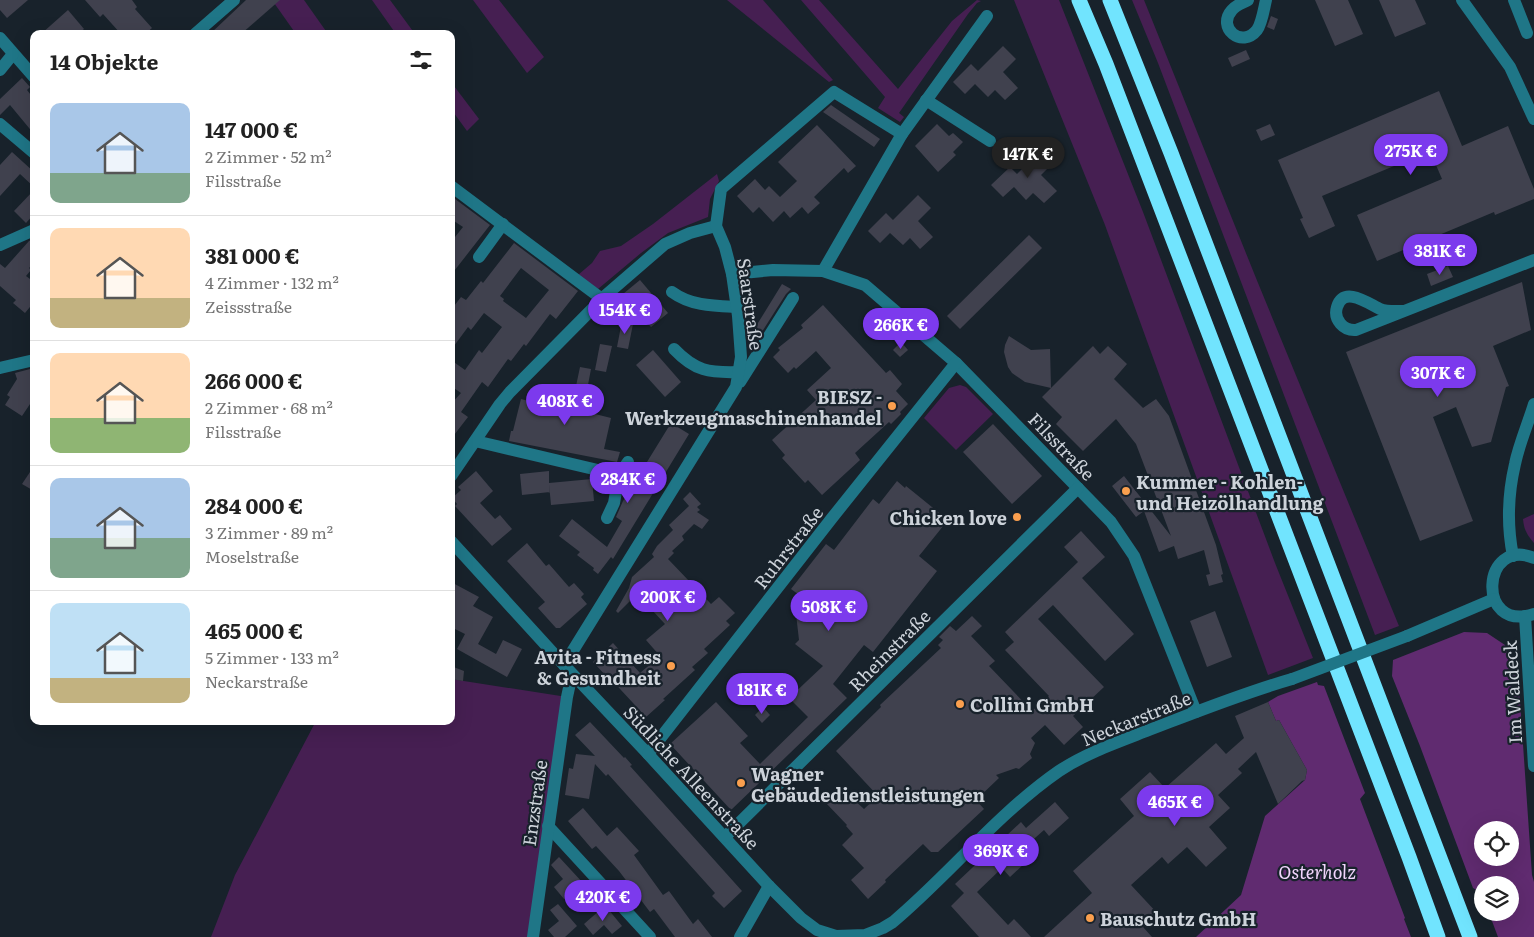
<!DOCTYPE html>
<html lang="de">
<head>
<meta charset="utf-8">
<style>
	body { margin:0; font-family:Literata,serif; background:#f6f6f6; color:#222; height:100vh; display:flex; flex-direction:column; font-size:19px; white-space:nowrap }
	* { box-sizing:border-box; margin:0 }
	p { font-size:16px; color:#767676 }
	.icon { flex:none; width:28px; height:28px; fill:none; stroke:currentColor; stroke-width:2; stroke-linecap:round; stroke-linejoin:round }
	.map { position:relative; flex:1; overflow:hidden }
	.sheet { position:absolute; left:30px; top:30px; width:425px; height:695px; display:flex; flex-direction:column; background:#fff; border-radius:10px; box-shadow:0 5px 20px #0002 }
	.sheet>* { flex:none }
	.controls { position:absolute; left:1474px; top:821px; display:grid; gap:10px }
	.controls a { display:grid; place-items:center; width:45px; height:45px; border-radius:50%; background:#fff; box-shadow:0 5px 20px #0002; font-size:25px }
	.price { position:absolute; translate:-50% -42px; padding:0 11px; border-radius:18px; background:#7c3aed; color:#fff; font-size:16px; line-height:32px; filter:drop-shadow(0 1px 2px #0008) }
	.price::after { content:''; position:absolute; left:50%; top:30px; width:15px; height:11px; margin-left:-8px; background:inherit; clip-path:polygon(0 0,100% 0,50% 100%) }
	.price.current { background:#222; color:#fff }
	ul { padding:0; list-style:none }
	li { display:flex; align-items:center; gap:15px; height:125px; padding:0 20px }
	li+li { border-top:1px solid #e0e0e0 }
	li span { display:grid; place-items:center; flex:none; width:140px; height:100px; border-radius:10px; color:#555 }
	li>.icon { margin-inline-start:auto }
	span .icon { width:60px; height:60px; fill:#fffc; stroke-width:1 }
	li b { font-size:21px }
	h2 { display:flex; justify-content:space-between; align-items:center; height:60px; padding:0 20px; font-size:21px }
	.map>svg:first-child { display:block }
	.green { fill:#461f52 }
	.forest { fill:#602b70; fill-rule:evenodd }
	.building { fill:#40414e; fill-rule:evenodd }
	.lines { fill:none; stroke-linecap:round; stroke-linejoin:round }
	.minor { stroke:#1f7687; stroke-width:12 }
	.highway { stroke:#71e4fe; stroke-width:15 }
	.minor-bridge { stroke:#1f7687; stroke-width:12 }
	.poi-dot { fill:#fa9f4e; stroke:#18222b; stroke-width:2 }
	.labels { text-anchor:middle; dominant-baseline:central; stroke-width:4.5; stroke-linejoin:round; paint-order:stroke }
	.street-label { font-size:18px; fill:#cdd3da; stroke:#18222b }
	.poi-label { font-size:18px; font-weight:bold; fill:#cdd3da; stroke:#18222b; text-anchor:start }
	.park-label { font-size:18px; font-style:italic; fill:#f2d5fd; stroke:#18222b }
</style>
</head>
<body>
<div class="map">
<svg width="1534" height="937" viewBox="0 0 1534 937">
	<rect width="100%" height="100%" fill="#18222b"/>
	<g class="green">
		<path d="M272,0H304L328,34H296Z"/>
		<path d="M372,0H390L415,34H396Z"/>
		<path d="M473,0H499L544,57L527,73Z"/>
		<path d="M727,0H763L833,80L829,82Z"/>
		<path d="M801,0H819L898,89L952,21L977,0L981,1L977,3L968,14L899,113L904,117L900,122L878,108L885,97Z"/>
		<path d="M1014,0H1059L1143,212L1275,563L1313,658L1268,675L1105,225Z"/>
		<path d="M1132,0H1144L1258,283L1399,626L1375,635L1158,63Z"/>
		<path d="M451,82L479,119L467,131L451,109Z"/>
		<path d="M717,174L719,181L710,199L708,217L668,233L641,253L598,289L578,275L592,263L600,251L621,246L653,224Z"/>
		<path d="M960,385L966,387L993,414L956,450L924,418L949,388Z"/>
		<path d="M1534,514V543C1527,535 1524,530 1523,519Z"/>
		<path d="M451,679L567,697L533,937H211L235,875L316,721H451Z"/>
	</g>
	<g class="forest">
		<path d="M1464,632L1487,633L1505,645L1516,665L1520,701L1532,875L1534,882V937H1498L1489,913L1510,912V885H1482V897L1480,892L1473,888L1420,746L1392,676L1393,660ZM1482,830H1510V858H1482Z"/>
		<path d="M1317,682L1318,685L1324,686L1365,793L1360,799L1405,918L1404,919L1411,937H1196L1241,895L1265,816L1305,780L1307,770L1279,720L1276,721L1268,702L1278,696Z"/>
	</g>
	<g class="building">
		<path d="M0,0H28L7,18L0,10Z"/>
		<path d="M85,0H132L137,7L135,9L152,28L145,34H121L103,14L100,17Z"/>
		<path d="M246,0H280L241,34H210Z"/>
		<path d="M1315,0H1348L1363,34L1335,46Z"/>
		<path d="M1379,0H1415L1426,24L1395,37Z"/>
		<path d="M68,10L84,29L78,34H41Z"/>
		<path d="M1271,16L1278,19L1274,30L1267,27Z"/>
		<path d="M1003,46L1016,59L1003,72L1018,88L1005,100L995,90L988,97L975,84L965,94L953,82L971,64L978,71Z"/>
		<path d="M1246,50L1250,59L1232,67L1228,58Z"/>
		<path d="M22,78L30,87L27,90L34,99V134L10,105L0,115V99Z"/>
		<path d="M1439,91L1462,146L1508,126L1534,189V199L1495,215L1494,212L1377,261L1357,215L1442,179L1430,151L1322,196L1335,226L1309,238L1300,219L1303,218L1278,160Z"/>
		<path d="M831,105L880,139L874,147L823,112Z"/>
		<path d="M937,124L949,136L953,133L963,142L953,152L956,155L938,172L915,146Z"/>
		<path d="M1270,124L1275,135L1261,141L1256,130Z"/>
		<path d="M817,125L856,166L848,173L844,168L814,197L820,203L808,214L802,207L790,218L784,211L773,222L759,207L753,213L737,196L755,179L765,190L769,186L780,197L797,181L778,162Z"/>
		<path d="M1042,149L1054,162L1041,175L1057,191L1044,203L1033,193L1026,200L1014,187L1003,197L991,185L1010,167L1017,174Z"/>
		<path d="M12,152L34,172V187L20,174L0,196V165Z"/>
		<path d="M34,190V214L26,223L14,211Z"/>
		<path d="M918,195L931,208L918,221L933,237L920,249L910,238L903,245L890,233L880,243L868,231L886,213L893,220Z"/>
		<path d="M451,196L490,225L451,275V242L463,227L451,219Z"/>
		<path d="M1029,235L1042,248L960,329L947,316Z"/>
		<path d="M34,239V263L29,268L31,270L26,276L34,282V302L25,313L13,303L16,300L0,286V264L5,268L29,241Z"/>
		<path d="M514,243L578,291L556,319L550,314L526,346L524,344L511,361L508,359L488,387L482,382L461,412L468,417L451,439V404L461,393L451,386V360L465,370L479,350L482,353L502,327L484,313L471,330L468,327L451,350V310L461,297L466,300L481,281L483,283ZM521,268L549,290L526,318L503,301L504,299L500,296Z"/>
		<path d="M1448,266L1453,277L1431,286L1427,274Z"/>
		<path d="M640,280L668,313L651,327L623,294Z"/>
		<path d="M1522,282L1531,330L1493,346L1509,386L1506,387L1491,442L1472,447L1456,407L1433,417L1473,521L1420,541L1346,352Z"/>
		<path d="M782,284L791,289L786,294L760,335L753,331Z"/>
		<path d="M823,305L886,373L890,370L902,384L896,391L908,404L900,412L901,414L891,424L889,422L855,453L860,460L822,495L808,480L805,483L782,458L785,455L772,440L816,400L807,390L831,368L816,351L796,369L794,367L788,373L773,357L780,350L778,348L803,328L801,325Z"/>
		<path d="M622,321L633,324L628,349L617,347Z"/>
		<path d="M1009,336L1031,350L1050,349L1051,388L1093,346L1100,354L1108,346L1127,364L1114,379L1143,408L1156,399L1169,416L1216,545L1223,574L1221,575L1223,582L1209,586L1206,575L1210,574L1204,550L1178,559L1174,546L1159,552L1144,511L1136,517L1112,486L1124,476L1171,536L1136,444L1116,419L1083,451L1056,424L1062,417L1042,397L1051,388L1025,382L1012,373L1008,367L1004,352L1005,345Z"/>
		<path d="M901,342L908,350L900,357L893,350Z"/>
		<path d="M600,344L612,346L606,372L595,370Z"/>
		<path d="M653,350L681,382L665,397L636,365Z"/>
		<path d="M580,367L591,369L583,411L611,418L604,449L620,452L617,462L509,441L511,431H513L521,399L552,407V405L571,410Z"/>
		<path d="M30,369L34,374V398L22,416L5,405L10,397L7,395L17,379L15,373Z"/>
		<path d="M671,423L689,434L613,559L611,557L598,574L593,570L594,568L577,555L580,552L559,536L572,519L607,547L622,521L616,517L623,501Z"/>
		<path d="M993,424L1042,476L1012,504L963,452Z"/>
		<path d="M34,466V491L22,484Z"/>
		<path d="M476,471L493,491L480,503L495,519L500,515L512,529L492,546L455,506L457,504L452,498L461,490L458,487Z"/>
		<path d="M549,471V483L592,479L594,501L551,505L549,484L550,492L522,495L520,474Z"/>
		<path d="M897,481L905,488L906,486L948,520L919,556L937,571L873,652L864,645L833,684L847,698L731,810L670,744L716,702L748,736L740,743L760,764L808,717L789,698L823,666L795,644L799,640L796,614L806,600L791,589L826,544L834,550L873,499L879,504Z"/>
		<path d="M690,492L701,504L697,507L700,510L697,512L709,520L702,529L694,524L682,536L684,540L672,551L674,553L668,559L711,604L719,597L735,613L726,621L730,625L704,649L708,653L692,667L695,670L663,699L665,700L646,717L608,676L607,677L593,662L613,643L640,673L660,656L646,640L665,624L637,594L618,613L616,611L629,588L632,577L654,557L652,554L657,546L673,530L669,525L689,506L683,499Z"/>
		<path d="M1081,531L1105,557L1082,578L1134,634L1105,661L1053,605L1038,619L1104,687L1073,716L1083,727L1064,745L1045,725L1031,738L1035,743L1030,754L1032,758L1019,769L1016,768L996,775L999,778L976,800L984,809L938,852H931L923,844L885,880L886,882L868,899L851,880L864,868L842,845L853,834L846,826L847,825L825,802L840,787L864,809L878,796L836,751L881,707L880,705L941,648L938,645L943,640L939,637L950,626L956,631L972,616L982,626L971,636L995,661L989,666L1032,711L1049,696L1005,650L1014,642L1005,632L1078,562L1064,547Z"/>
		<path d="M527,543L546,566L549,564L569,587L574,583L584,594L581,597L587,604L560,628H556L538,608L545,602L507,561Z"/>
		<path d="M451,582L479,597L473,606L493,617L478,644L496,654L503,640L522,649L507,677L457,649L465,634L451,627Z"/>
		<path d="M1215,611L1232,657L1207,667L1190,621Z"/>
		<path d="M451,666L464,671L463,681L451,679Z"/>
		<path d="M1268,702L1276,721L1279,720L1307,770L1305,780L1302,781L1278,804L1256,752L1238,769L1242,773L1218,795L1230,808L1209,827L1227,848L1206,867L1187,847L1168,864L1162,857L1131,885L1158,914L1143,927L1152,937H1044L1092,893L1073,871L1134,816L1120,799L1150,772L1165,788L1216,743L1226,754L1244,738L1235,716Z"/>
		<path d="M763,707L770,715L762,723L755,715Z"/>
		<path d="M590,722L624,758L625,757L632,765L630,766L742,891L724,908L712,896L715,893L608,774L606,776L595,764L589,799L565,795L569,768L573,769L576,754L595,756L575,735Z"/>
		<path d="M1055,802L1069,818L1049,836L1044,830L1018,853L1026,862L1010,877L1002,868L977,892L1008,925L1014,919L1031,937H979L951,906L964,893L955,884L1021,822L1026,828Z"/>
		<path d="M583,808L607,836L617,827L639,851L634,855L663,895L669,891L693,924L698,919L712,937H675L654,909L650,912L619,871L596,846L592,849L568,821Z"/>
		<path d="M559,857L583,883L564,899L554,887L563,879L551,865Z"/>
		<path d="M558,904L577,926L565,937H554L548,930L559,921L550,910Z"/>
		<path d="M608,909L622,926L612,934L604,925L593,935L584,924L600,910L603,913Z"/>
	</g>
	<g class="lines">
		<g class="minor">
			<path d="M1248,0C1243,3 1236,5 1232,10C1216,28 1242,49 1257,30C1262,23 1264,8 1266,0"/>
			<path d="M1462,0L1510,67L1534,119"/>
			<path d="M1514,0L1527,33"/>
			<path d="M195,34L234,0"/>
			<path d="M0,38L34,77"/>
			<path d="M0,70L13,54"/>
			<path d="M926,100L990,141"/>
			<path d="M0,124L34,153"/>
			<path d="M451,186L602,299"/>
			<path d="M0,245L34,230"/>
			<path d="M479,257L503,224"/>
			<path d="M823,271L902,134L987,16"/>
			<path d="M732,274L773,270L823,271L865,285L956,363L1111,522L1134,556L1196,712"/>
			<path d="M672,292C691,306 714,306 737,307"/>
			<path d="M1404,311C1397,311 1387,312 1380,309C1369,304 1344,285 1337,307C1333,320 1344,331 1356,330L1534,260"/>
			<path d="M674,349C695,371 709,373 739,372"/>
			<path d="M0,368L34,360"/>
			<path d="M740,382L793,298"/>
			<path d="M475,441L619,475L614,503L607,518"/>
			<path d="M619,475L628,462"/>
			<path d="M451,476L500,404L510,392L606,295L665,244L690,233L716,226"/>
			<path d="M451,541L564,665L648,754L769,886L801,918L817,930L836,936L865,935L883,928L893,922C950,874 997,814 1059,771C1086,753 1118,742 1149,730C1196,712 1243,693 1292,679"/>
			<path d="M1513,556C1507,526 1508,494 1515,464C1519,444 1528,424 1534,404"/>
			<path d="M1534,558C1482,536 1475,633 1534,614"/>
			<path d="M1525,616L1534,766"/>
			<path d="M1407,636L1494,599"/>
			<path d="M564,665L736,387L741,357L738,316L732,274L725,247L716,226L721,189L834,92L902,134"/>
			<path d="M648,754L832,518L956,363"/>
			<path d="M548,826L650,937"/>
			<path d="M725,837L1078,488"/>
			<path d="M533,937L567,697L572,674"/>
			<path d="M740,937L769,886"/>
		</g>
		<g class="highway">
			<path d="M1079,0L1106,64L1409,857L1438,937"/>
			<path d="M1110,0L1171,153L1470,937"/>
		</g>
		<path class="minor-bridge" d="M1292,679L1407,636"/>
	</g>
	<g class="poi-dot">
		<circle cx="892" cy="406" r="5"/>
		<circle cx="1126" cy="491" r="5"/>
		<circle cx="1017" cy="517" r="5"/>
		<circle cx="671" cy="666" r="5"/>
		<circle cx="960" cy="704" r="5"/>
		<circle cx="741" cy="783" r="5"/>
		<circle cx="1090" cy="918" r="5"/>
	</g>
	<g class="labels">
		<g class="street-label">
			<text transform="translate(751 304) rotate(82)">Saarstraße</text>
			<text transform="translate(1062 446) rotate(46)">Filsstraße</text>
			<text transform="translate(788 547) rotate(-52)">Ruhrstraße</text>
			<text transform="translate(889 650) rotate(-45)">Rheinstraße</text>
			<text transform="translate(1512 692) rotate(-93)">Im Waldeck</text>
			<text transform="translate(1136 718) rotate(-22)">Neckarstraße</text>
			<text transform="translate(692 777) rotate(47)">Südliche Alleenstraße</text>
			<text transform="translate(534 803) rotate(-82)">Enzstraße</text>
		</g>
		<g class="poi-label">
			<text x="882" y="396" text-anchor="end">BIESZ -<tspan x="882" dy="21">Werkzeugmaschinenhandel</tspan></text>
			<text x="1136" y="481">Kummer - Kohlen-<tspan x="1136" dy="21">und Heizölhandlung</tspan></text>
			<text x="1007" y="517" text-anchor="end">Chicken love</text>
			<text x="661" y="656" text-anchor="end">Avita - Fitness<tspan x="661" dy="21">&amp; Gesundheit</tspan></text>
			<text x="970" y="704">Collini GmbH</text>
			<text x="751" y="773">Wagner<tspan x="751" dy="21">Gebäudedienstleistungen</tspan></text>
			<text x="1100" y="918">Bauschutz GmbH</text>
		</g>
		<g class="park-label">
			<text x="1317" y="871">Osterholz</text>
		</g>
	</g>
</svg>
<div class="controls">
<a><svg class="icon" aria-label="locate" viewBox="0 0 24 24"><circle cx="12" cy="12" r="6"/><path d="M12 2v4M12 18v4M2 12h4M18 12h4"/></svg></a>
<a><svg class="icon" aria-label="layers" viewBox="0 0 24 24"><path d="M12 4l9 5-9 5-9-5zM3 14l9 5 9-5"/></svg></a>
</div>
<b class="price" style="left:1411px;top:176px">275K €</b>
<b class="price current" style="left:1028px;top:179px">147K €</b>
<b class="price" style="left:1440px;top:276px">381K €</b>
<b class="price" style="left:625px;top:335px">154K €</b>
<b class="price" style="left:901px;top:350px">266K €</b>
<b class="price" style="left:1438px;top:398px">307K €</b>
<b class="price" style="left:565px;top:426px">408K €</b>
<b class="price" style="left:628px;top:504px">284K €</b>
<b class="price" style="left:668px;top:622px">200K €</b>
<b class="price" style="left:829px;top:632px">508K €</b>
<b class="price" style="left:762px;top:715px">181K €</b>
<b class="price" style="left:1175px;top:827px">465K €</b>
<b class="price" style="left:1001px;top:876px">369K €</b>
<b class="price" style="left:603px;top:922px">420K €</b>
<section class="sheet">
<h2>14 Objekte<svg class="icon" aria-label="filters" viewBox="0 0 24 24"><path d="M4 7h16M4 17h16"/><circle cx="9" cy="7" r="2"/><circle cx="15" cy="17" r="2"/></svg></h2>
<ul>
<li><span style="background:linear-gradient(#a9c7e8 70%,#7fa58c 0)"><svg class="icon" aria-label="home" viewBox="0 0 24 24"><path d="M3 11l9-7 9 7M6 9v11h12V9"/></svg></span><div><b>147 000 €</b><p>2 Zimmer · 52 m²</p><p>Filsstraße</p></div></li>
<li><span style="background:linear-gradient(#ffd9b3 70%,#c2b280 0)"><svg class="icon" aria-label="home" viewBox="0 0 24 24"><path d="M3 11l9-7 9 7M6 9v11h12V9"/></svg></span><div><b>381 000 €</b><p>4 Zimmer · 132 m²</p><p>Zeissstraße</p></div></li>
<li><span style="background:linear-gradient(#ffd9b3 65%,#8fb573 0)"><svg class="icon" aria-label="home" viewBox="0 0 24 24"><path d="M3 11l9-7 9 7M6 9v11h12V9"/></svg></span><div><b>266 000 €</b><p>2 Zimmer · 68 m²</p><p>Filsstraße</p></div></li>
<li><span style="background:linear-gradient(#a9c7e8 60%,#7fa58c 0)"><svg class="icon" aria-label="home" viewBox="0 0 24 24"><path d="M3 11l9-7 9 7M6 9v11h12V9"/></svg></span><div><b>284 000 €</b><p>3 Zimmer · 89 m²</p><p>Moselstraße</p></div></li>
<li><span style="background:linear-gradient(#bfe0f5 75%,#c2b280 0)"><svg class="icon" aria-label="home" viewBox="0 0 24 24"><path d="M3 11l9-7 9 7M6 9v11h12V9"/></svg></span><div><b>465 000 €</b><p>5 Zimmer · 133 m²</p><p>Neckarstraße</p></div></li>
</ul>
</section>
</div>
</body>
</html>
